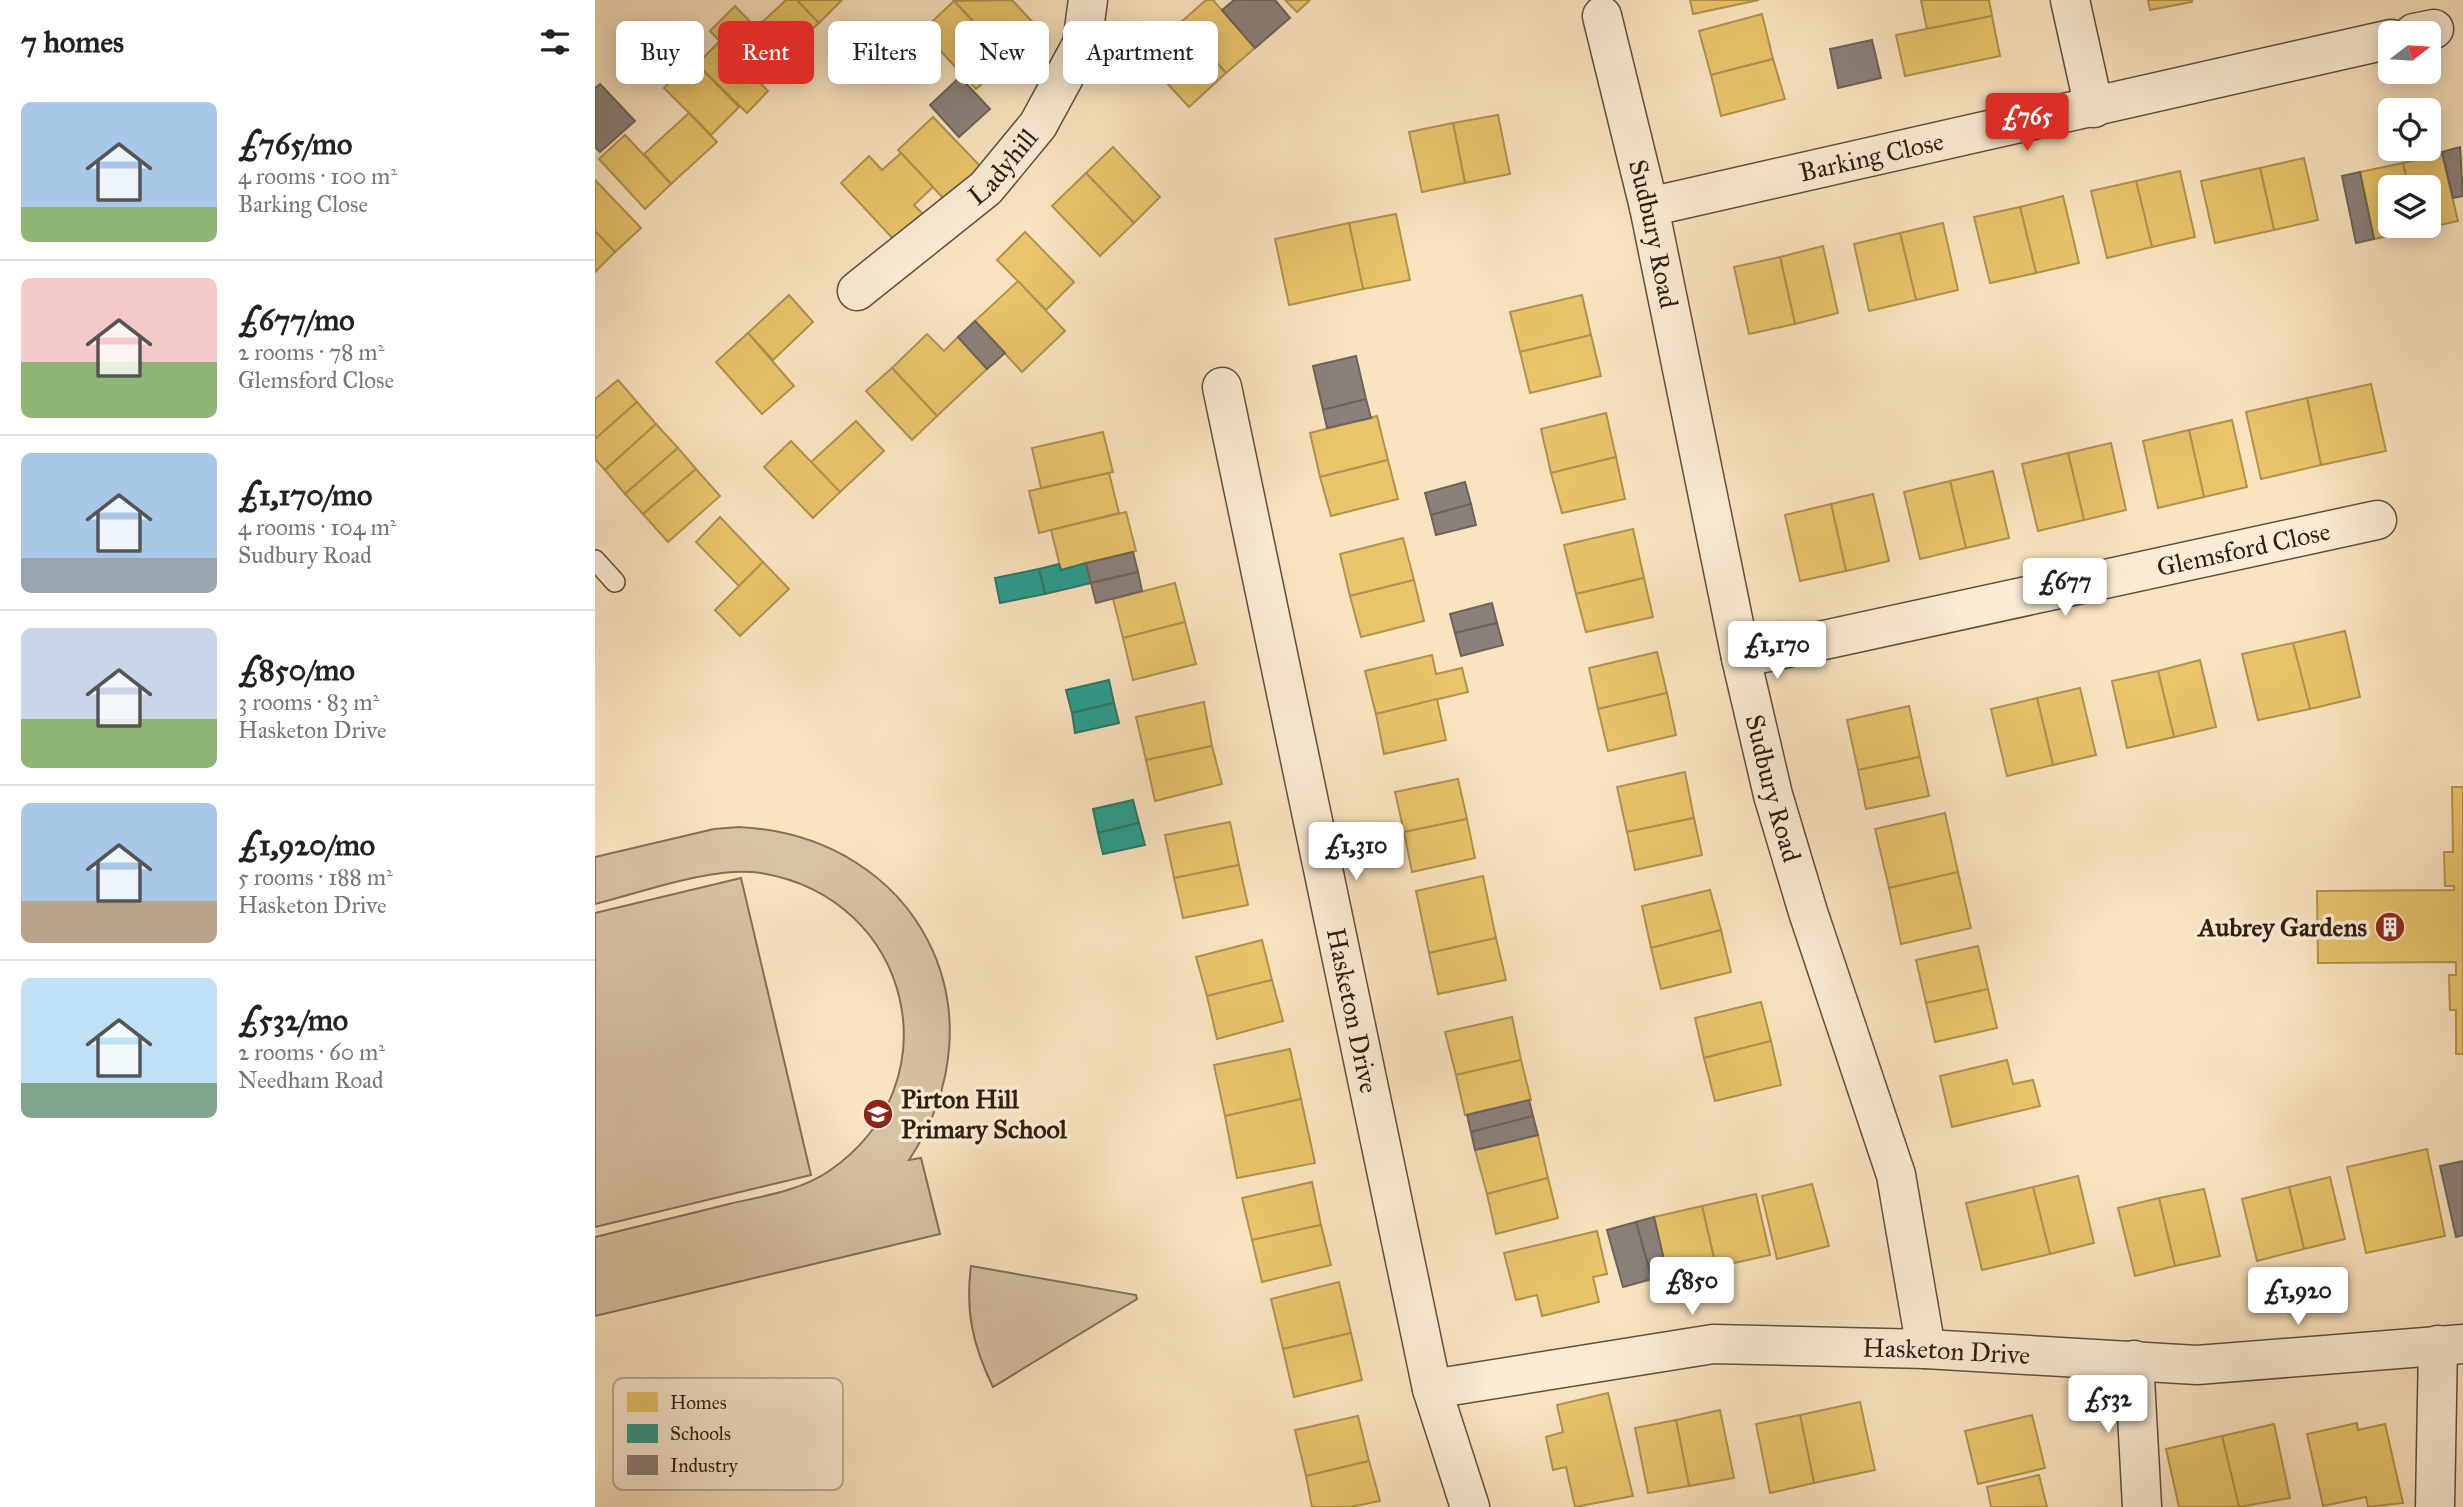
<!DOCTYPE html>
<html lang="en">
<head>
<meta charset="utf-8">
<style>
	body { margin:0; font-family:"IM FELL Great Primer",serif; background:#f2f2f2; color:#222; height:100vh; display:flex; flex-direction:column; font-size:26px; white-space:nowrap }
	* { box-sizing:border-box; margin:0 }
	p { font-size:23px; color:#767676 }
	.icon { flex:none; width:38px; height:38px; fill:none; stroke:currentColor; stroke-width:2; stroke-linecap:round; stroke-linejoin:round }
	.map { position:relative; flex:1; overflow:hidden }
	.sheet { display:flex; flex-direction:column; background:#fff; width:595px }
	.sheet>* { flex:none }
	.top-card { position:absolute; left:21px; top:21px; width:665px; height:63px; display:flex; gap:14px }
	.needle { width:46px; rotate:73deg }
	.controls { position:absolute; left:1783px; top:21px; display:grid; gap:14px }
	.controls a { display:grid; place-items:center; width:63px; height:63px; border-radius:10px; background:#fff; box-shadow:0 4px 18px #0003; font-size:35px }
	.price { position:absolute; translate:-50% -60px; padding:0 16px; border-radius:7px; background:#fff; color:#222; font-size:23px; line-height:46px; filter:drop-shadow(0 2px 4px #0008) }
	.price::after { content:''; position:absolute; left:50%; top:42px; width:21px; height:16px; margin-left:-10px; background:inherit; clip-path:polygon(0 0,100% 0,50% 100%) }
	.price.on { background:#d93025; color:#fff }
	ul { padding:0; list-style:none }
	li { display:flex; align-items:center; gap:21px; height:175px; padding:0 21px }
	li+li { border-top:2px solid #e0e0e0 }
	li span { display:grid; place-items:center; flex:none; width:196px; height:140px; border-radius:10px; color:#555 }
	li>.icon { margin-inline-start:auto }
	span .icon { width:84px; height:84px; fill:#fffc; stroke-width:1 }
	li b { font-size:30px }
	h2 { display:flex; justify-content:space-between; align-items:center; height:84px; padding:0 21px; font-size:30px }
	.tag { padding:0 24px; border-radius:10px; background:#fff; box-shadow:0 4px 18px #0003; font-size:24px; line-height:63px }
	.tag.on { background:#d93025; color:#fff }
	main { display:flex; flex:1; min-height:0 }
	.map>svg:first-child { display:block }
	.green { fill:#d7c2a2; stroke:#82705a; stroke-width:2 }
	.homes { fill:#e9c46a; stroke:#b19250; stroke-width:2 }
	.schools { fill:#2a9d8f; stroke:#2b776a; stroke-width:2 }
	.industry { fill:#8a817c; stroke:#6e635c; stroke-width:2 }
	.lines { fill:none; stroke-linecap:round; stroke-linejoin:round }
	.lane-casing { stroke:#614f3e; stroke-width:22 }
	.street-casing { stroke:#614f3e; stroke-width:41 }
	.lane { stroke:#fcedd6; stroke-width:19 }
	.street { stroke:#fcedd6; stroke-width:38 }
	.labels { text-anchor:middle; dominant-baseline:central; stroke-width:7; stroke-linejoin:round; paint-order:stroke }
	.street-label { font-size:26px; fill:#2e1d12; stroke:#fcedd6 }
	.poi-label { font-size:26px; font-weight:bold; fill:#2e1d12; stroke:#fcedd6; text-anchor:end }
	.key { fill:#fcedd6; stroke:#beaf9b; stroke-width:2 }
	.key-label { font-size:19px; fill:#2e1d12 }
</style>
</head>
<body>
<main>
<section class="sheet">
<h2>7 homes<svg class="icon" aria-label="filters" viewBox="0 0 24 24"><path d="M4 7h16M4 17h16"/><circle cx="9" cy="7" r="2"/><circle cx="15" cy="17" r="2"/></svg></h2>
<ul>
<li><span style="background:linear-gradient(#a9c7e8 75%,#8fb573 0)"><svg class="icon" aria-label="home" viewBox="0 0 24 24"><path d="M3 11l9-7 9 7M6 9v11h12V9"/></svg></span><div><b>£765/mo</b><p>4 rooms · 100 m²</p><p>Barking Close</p></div></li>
<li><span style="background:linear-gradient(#f6c9c9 60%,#8fb573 0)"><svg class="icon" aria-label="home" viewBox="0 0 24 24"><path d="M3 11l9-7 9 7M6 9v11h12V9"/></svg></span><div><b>£677/mo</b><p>2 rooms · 78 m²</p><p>Glemsford Close</p></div></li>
<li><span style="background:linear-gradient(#a9c7e8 75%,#9aa5b1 0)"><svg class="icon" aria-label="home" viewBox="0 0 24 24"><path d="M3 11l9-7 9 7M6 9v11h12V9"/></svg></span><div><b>£1,170/mo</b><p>4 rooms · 104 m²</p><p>Sudbury Road</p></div></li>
<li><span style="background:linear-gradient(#c9d6e8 65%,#8fb573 0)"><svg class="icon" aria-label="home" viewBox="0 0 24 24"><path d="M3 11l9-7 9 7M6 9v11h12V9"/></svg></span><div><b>£850/mo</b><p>3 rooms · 83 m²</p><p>Hasketon Drive</p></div></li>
<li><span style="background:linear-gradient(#a9c7e8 70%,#b9a48a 0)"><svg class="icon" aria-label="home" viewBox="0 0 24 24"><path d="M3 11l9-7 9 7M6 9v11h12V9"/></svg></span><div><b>£1,920/mo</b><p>5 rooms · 188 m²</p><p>Hasketon Drive</p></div></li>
<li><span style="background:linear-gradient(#bfe0f5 75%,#7fa58c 0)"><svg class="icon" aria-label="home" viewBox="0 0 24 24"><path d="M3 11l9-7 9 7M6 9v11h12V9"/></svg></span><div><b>£532/mo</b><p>2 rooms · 60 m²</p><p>Needham Road</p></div></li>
</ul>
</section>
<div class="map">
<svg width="1868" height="1507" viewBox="0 0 1868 1507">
	<rect width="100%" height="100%" fill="#fae4c0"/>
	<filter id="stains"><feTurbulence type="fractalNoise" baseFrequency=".00286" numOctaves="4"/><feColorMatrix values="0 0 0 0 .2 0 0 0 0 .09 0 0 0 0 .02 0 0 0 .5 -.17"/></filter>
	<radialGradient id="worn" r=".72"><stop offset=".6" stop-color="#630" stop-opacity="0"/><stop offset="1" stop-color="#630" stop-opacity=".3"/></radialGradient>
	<g class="green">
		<path d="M144,827C322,836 413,1010 314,1160L326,1158L345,1234L0,1316V1237C45,1226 89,1215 134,1204C168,1196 205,1191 234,1171C361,1084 318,898 166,873C117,866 48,892 0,904V857L119,829Z"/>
		<path d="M146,878L216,1175L0,1227V913Z"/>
		<path d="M376,1266L541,1295L542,1299L398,1387C378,1346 370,1311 376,1266Z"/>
	</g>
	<g class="homes">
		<path d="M191,0H202L224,23L187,56L161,28Z"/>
		<path d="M202,0H247L224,23Z"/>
		<path d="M417,0L444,29L425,47L415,37L403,48L359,1Z"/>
		<path d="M611,0H618L660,48L631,73L586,22Z"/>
		<path d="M690,0H715L702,12Z"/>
		<path d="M1095,0H1164L1098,14Z"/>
		<path d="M1326,0H1394L1397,16L1332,29Z"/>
		<path d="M1553,0H1597V2L1555,10Z"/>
		<path d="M359,1L403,48L387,63L398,74L381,89L327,31Z"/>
		<path d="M140,6L192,60L166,85L115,31Z"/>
		<path d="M1167,14L1178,59L1116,75L1104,31Z"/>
		<path d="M1397,16L1405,56L1310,76L1301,35Z"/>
		<path d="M586,22L631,73L594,107L547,56Z"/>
		<path d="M124,42L173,91L152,113L102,64Z"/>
		<path d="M97,59L144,107L116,135L69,88Z"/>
		<path d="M1178,59L1190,99L1126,116L1116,75Z"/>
		<path d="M94,113L122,142L76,184L49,154Z"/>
		<path d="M903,115L915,174L870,183L858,123Z"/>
		<path d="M338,117L386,167L350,200L303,150Z"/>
		<path d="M858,123L870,183L827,192L814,132Z"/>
		<path d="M30,135L76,184L50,209L4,159Z"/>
		<path d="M518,147L565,197L539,223L491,173Z"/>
		<path d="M306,153L338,187L319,205L330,216L302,243L246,183L274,156L287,170Z"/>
		<path d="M1847,154L1863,221L1823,230L1822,226H1834V187H1813L1808,163Z"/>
		<path d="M1709,158L1723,220L1679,230L1665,168Z"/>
		<path d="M1808,163L1813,187H1796V226H1822L1823,230L1779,239L1765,172Z"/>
		<path d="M1665,168L1679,230L1620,243L1606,181Z"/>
		<path d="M1585,171L1600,237L1557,247L1541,181Z"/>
		<path d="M491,173L539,223L505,256L457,206Z"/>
		<path d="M0,180L46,228L20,252L0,231Z"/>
		<path d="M1541,181L1557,247L1512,258L1496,191Z"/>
		<path d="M1468,196L1484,263L1441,273L1425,207Z"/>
		<path d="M1425,207L1441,273L1395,283L1379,217Z"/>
		<path d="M801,214L815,280L768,289L754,223Z"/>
		<path d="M754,223L768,289L694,305L680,239Z"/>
		<path d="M1348,223L1363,290L1321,300L1305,233Z"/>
		<path d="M0,231L20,252L0,272Z"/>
		<path d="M430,232L479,282L451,310L402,260Z"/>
		<path d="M1305,233L1321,300L1274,311L1259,244Z"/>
		<path d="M1228,246L1243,313L1200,324L1185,257Z"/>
		<path d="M1185,257L1200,324L1154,334L1139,267Z"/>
		<path d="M423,281L470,331L427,372L380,321Z"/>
		<path d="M194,295L218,322L178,360L153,333Z"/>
		<path d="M987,295L996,335L925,352L915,312Z"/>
		<path d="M153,333L199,386L167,414L121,362Z"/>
		<path d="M332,334L349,351L363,337L392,369L342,416L297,368Z"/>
		<path d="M996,335L1006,376L935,393L925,352Z"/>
		<path d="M297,368L342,416L317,440L271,391Z"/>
		<path d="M23,380L42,402L0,439V399Z"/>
		<path d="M1776,384L1791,451L1726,465L1712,398Z"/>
		<path d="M1712,398L1726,465L1666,479L1651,412Z"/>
		<path d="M42,402L61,424L10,470L0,459V439Z"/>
		<path d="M1011,413L1021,457L956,473L946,429Z"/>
		<path d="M782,416L793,460L725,477L715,433Z"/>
		<path d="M1637,420L1652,487L1609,497L1594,430Z"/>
		<path d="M261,421L289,451L245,492L216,462Z"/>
		<path d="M61,424L83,448L30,494L10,470Z"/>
		<path d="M1594,430L1609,497L1563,508L1548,441Z"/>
		<path d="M508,432L518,472L446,488L437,448Z"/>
		<path d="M196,441L245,492L218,518L169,467Z"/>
		<path d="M1516,443L1531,510L1489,520L1473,453Z"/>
		<path d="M83,448L101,469L48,514L30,494Z"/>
		<path d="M1473,453L1489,520L1443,531L1427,464Z"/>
		<path d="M1021,457L1030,499L967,513L956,473Z"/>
		<path d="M793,460L803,499L736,516L725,477Z"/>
		<path d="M101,469L125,496L73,542L48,514Z"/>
		<path d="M1398,471L1414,538L1371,548L1355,481Z"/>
		<path d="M514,473L524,513L444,533L434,491Z"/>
		<path d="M1355,481L1371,548L1325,559L1309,492Z"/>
		<path d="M1278,494L1294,561L1251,571L1236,504Z"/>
		<path d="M1236,504L1251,571L1205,581L1190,515Z"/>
		<path d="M531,512L541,551L466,570L456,530Z"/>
		<path d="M125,517L168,562L144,586L101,542Z"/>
		<path d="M1038,529L1049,578L981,594L969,545Z"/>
		<path d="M808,538L819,580L755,596L745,554Z"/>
		<path d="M168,562L194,589L145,636L120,610Z"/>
		<path d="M1049,578L1058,617L991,632L981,594Z"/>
		<path d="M819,580L829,621L766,637L755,596Z"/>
		<path d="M580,583L590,622L528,638L518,599Z"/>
		<path d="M590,622L601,664L538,680L528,638Z"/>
		<path d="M1750,631L1765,697L1715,709L1698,643Z"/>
		<path d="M1698,643L1715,709L1663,720L1647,654Z"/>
		<path d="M1062,652L1072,693L1003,709L994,668Z"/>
		<path d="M837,655L841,674L867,668L873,692L781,714L770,671Z"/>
		<path d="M1605,660L1621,727L1579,737L1563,671Z"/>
		<path d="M1563,671L1579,737L1532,748L1517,681Z"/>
		<path d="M1485,688L1501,755L1458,765L1442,698Z"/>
		<path d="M1072,693L1081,735L1013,751L1003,709Z"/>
		<path d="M1442,698L1458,765L1412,776L1396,709Z"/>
		<path d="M842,699L851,740L789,754L781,714Z"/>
		<path d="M609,702L617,746L551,760L541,717Z"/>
		<path d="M1314,706L1325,757L1263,770L1252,720Z"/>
		<path d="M617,746L627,784L560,801L551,760Z"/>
		<path d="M1325,757L1334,796L1271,809L1263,770Z"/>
		<path d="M1090,772L1099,818L1032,832L1022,787Z"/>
		<path d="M863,779L872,819L809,832L800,792Z"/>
		<path d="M1857,787H1868V1054H1861V1010H1855L1854,975H1861V962L1723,963L1722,891L1859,890V886H1850L1849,852H1858Z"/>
		<path d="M1350,813L1363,872L1294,888L1280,829Z"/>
		<path d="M1099,818L1107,855L1040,870L1032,832Z"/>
		<path d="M872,819L880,858L817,872L809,832Z"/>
		<path d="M635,822L644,865L579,878L570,835Z"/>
		<path d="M644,865L653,905L588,918L579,878Z"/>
		<path d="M1363,872L1376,928L1306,944L1294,888Z"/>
		<path d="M888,876L901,938L834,953L821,891Z"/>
		<path d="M1115,890L1126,930L1056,948L1047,906Z"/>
		<path d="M1126,930L1136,972L1066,989L1056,948Z"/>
		<path d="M901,938L911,980L843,994L834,953Z"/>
		<path d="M667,940L677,980L612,996L601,957Z"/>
		<path d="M1383,946L1393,989L1331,1003L1321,960Z"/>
		<path d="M677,980L688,1021L622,1039L612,996Z"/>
		<path d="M1393,989L1402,1028L1340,1042L1331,1003Z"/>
		<path d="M1166,1002L1176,1041L1109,1058L1100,1018Z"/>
		<path d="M917,1017L926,1060L861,1075L850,1032Z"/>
		<path d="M1176,1041L1186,1085L1120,1101L1109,1058Z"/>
		<path d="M695,1049L706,1099L630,1116L619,1065Z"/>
		<path d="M926,1060L936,1100L870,1115L861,1075Z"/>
		<path d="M1412,1060L1418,1084L1438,1080L1445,1106L1357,1127L1345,1076Z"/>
		<path d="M706,1099L720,1163L642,1178L630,1116Z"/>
		<path d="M943,1135L953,1178L892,1194L880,1150Z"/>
		<path d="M1832,1149L1850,1236L1771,1253L1752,1167Z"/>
		<path d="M1483,1176L1499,1243L1455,1254L1438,1187Z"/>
		<path d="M1735,1177L1750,1239L1709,1249L1694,1187Z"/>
		<path d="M953,1178L963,1218L901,1234L892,1194Z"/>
		<path d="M717,1182L726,1225L657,1240L647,1198Z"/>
		<path d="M1217,1184L1234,1246L1182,1259L1167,1196Z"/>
		<path d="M1438,1187L1455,1254L1387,1270L1371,1203Z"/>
		<path d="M1694,1187L1709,1249L1662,1261L1647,1199Z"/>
		<path d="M1609,1189L1625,1256L1580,1266L1564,1198Z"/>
		<path d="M1161,1194L1175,1255L1121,1267L1107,1206Z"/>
		<path d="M1564,1198L1580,1266L1540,1276L1523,1208Z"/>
		<path d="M1107,1206L1121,1267L1073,1278L1059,1217Z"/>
		<path d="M726,1225L736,1265L667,1282L657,1240Z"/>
		<path d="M1002,1231L1012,1274L998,1277L1004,1302L947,1316L942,1295L921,1300L909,1253Z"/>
		<path d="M744,1282L756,1333L688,1349L676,1299Z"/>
		<path d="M756,1333L767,1380L699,1397L688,1349Z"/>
		<path d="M1013,1393L1038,1496L980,1507L971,1467L958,1470L951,1437L968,1432L962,1405Z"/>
		<path d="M1265,1402L1280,1470L1219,1483L1205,1415Z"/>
		<path d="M1125,1410L1139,1478L1094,1486L1081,1420Z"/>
		<path d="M1205,1415L1219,1483L1175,1493L1161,1424Z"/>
		<path d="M1437,1415L1450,1468L1383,1484L1370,1431Z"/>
		<path d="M763,1416L774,1461L711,1476L700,1430Z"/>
		<path d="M1081,1420L1094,1486L1053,1493L1040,1428Z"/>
		<path d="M1762,1423L1763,1430L1790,1424L1808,1503L1773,1507L1771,1497L1728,1506L1712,1434Z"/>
		<path d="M1679,1424L1695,1498L1644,1507L1627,1436Z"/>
		<path d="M1627,1436L1644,1507H1584L1571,1449Z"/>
		<path d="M774,1461L785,1501L755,1507H717L711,1476Z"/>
		<path d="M1444,1475L1452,1507H1396L1392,1487Z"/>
	</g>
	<g class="schools">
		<path d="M491,563L496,583L450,594L444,569L464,564L466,570Z"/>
		<path d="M444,569L450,594L405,603L400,578Z"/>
		<path d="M514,680L519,703L477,713L471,690Z"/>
		<path d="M519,703L524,723L480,733L477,713Z"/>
		<path d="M538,800L544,823L503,833L498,809Z"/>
		<path d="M544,823L550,845L508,854L503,833Z"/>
	</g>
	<g class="industry">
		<path d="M639,0H680L695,18L660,48L627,10Z"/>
		<path d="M1277,40L1286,78L1243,88L1235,49Z"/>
		<path d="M365,77L395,109L364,137L335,105Z"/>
		<path d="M5,84L40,121L5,152L0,147V88Z"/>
		<path d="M1865,147L1868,196L1858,198L1847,152Z"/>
		<path d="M1765,172L1779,239L1761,243L1747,176Z"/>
		<path d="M380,321L410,353L392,369L363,337Z"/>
		<path d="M761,356L771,399L728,410L718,366Z"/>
		<path d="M771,399L776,418L732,428L728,410Z"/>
		<path d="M870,482L876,504L836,515L830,493Z"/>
		<path d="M876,504L881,525L841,535L836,515Z"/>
		<path d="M538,552L543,572L496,583L491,563Z"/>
		<path d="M543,572L547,591L501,603L496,583Z"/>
		<path d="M897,603L902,623L860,633L855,614Z"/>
		<path d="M902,623L908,645L866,656L860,633Z"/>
		<path d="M934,1100L938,1116L876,1132L872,1115Z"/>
		<path d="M938,1116L943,1135L880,1150L876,1132Z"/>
		<path d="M1868,1161V1235L1861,1237L1845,1166Z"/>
		<path d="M1059,1217L1071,1268L1055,1273L1041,1222Z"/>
		<path d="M1041,1222L1057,1279L1028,1287L1012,1230Z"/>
	</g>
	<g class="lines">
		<g class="lane-casing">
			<path id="lane" d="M0,560L20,582"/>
		</g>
		<g class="street-casing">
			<g id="street">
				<path d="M1475,0L1499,108"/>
				<path id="s1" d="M1007,16L1054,207L1146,658L1178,795L1213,912L1301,1175L1331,1349"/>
				<path d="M1819,33L1839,29"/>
				<path id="s2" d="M1054,207L1796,39"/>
				<path id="s3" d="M262,291L391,188L443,125L487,44L493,0"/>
				<path id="s4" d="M627,387L837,1389"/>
				<path id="s5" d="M1146,658L1782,520"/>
				<path d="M1539,1360L1547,1507"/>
				<path id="s6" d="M875,1507L837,1389L1118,1344L1331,1349L1602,1365L1868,1344"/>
				<path d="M1840,1507L1843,1345"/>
			</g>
		</g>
		<use href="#lane" class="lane"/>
		<use href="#street" class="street"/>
	</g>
	<defs>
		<g id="building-disc" transform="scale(1.575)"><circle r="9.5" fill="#8f2418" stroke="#fcedd6"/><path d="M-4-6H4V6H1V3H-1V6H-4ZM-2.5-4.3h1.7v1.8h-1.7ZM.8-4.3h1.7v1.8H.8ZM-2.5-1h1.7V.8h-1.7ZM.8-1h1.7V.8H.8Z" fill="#fff"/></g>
		<g id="school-disc" transform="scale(1.575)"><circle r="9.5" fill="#8f2418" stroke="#fcedd6"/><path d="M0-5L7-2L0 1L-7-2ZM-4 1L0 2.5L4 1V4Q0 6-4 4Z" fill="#fff"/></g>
	</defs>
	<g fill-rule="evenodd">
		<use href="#building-disc" x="1795" y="927"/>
		<use href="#school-disc" x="283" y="1114"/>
	</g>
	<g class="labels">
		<g class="street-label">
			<text stroke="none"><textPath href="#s2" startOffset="228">Barking Close</textPath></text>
			<text stroke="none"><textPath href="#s3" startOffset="192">Ladyhill</textPath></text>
			<text stroke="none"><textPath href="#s1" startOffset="224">Sudbury Road</textPath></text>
			<text stroke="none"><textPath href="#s5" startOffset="514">Glemsford Close</textPath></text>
			<text stroke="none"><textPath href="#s1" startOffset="791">Sudbury Road</textPath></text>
			<text stroke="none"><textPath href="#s4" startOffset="637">Hasketon Drive</textPath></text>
			<text stroke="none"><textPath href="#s6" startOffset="642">Hasketon Drive</textPath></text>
		</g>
		<g class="poi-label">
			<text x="1772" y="927">Aubrey Gardens</text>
			<text x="306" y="1099" text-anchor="start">Pirton Hill<tspan x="306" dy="30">Primary School</tspan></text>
		</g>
	</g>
	<rect x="18" y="1378" width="230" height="112" rx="10" class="key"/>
	<rect x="32" y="1392" width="31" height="20" fill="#e9c46a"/>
	<rect x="32" y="1424" width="31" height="19" fill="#2a9d8f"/>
	<rect x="32" y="1455" width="31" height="20" fill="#8a817c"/>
	<g class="key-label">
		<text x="75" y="1409">Homes</text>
		<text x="75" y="1440">Schools</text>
		<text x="75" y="1472">Industry</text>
	</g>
	<rect width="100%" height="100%" filter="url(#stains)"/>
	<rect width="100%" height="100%" fill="url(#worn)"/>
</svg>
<div class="controls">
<a><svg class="needle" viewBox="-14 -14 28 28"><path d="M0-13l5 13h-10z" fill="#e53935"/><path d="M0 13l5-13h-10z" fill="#767676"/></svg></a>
<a><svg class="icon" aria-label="locate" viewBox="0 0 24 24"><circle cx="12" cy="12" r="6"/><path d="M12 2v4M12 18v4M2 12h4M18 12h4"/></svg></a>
<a><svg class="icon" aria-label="layers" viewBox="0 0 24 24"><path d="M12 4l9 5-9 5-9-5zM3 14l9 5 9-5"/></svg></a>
</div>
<b class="price on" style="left:1432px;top:153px">£765</b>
<b class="price" style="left:1470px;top:618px">£677</b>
<b class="price" style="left:1182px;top:681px">£1,170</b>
<b class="price" style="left:761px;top:882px">£1,310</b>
<b class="price" style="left:1097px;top:1317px">£850</b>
<b class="price" style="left:1703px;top:1327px">£1,920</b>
<b class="price" style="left:1513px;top:1435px">£532</b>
<div class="top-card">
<a class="tag">Buy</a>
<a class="tag on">Rent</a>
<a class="tag">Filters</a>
<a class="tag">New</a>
<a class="tag">Apartment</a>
</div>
</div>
</main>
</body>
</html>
